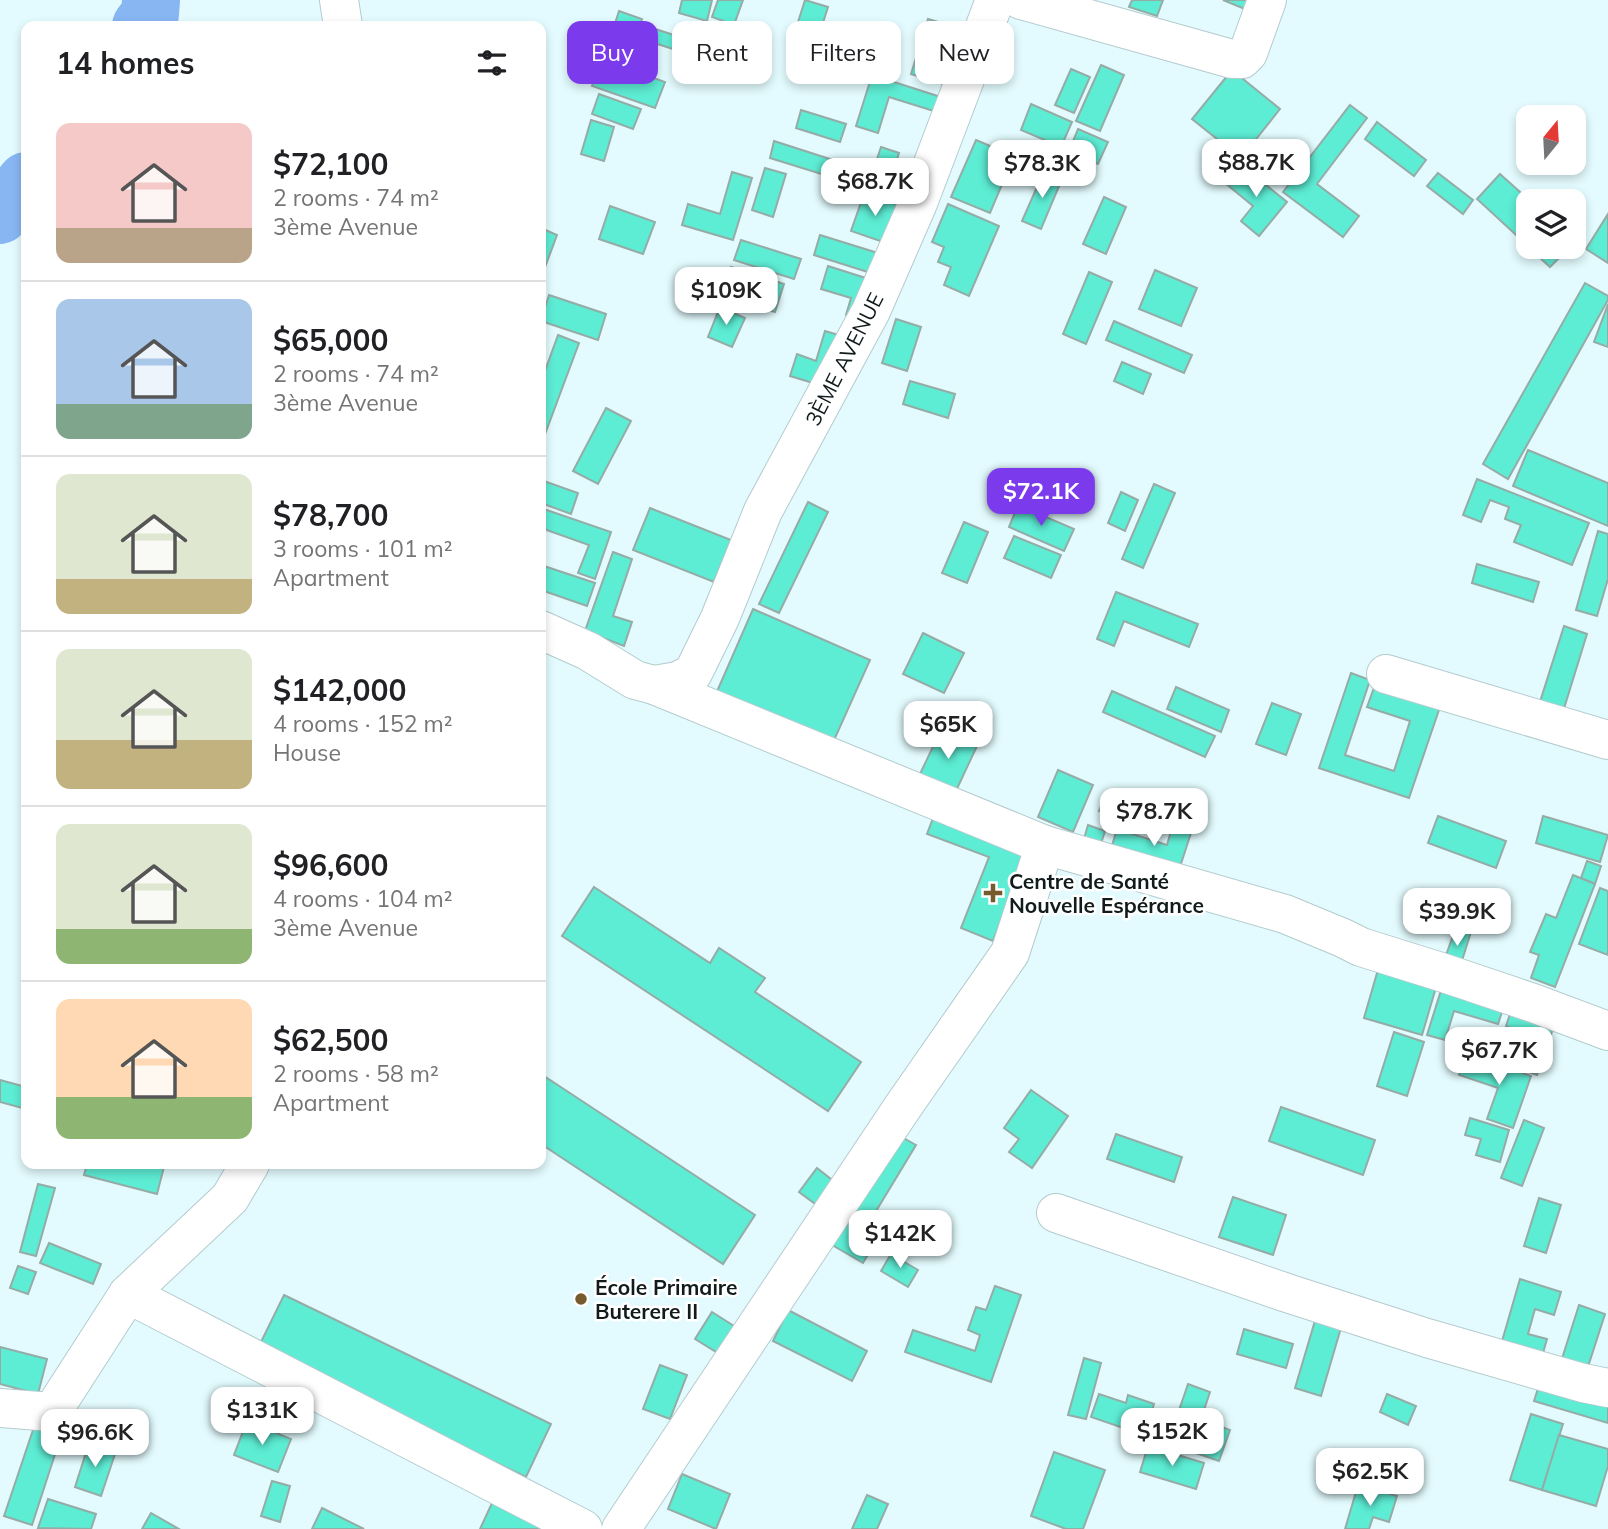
<!DOCTYPE html>
<html lang="en">
<head>
<meta charset="utf-8">
<style>
	body { margin:0; font-family:Mulish,sans-serif; background:#f2f2f2; color:#202124; height:100vh; display:flex; flex-direction:column; font-size:26px; white-space:nowrap }
	* { box-sizing:border-box; margin:0 }
	p { font-size:23px; color:#757577 }
	.icon { flex:none; width:38px; height:38px; fill:none; stroke:currentColor; stroke-width:2; stroke-linecap:round; stroke-linejoin:round }
	.map { position:relative; flex:1; overflow:hidden }
	.sheet { position:absolute; left:21px; top:21px; width:525px; height:1148px; display:flex; flex-direction:column; background:#fff; border-radius:14px; box-shadow:0 4px 10px #0003 }
	.sheet>* { flex:none }
	.hud { position:absolute; left:567px; top:21px; width:665px; height:63px; display:flex; gap:14px }
	.needle { width:46px; rotate:18deg }
	.fabs { position:absolute; left:1516px; top:105px; display:grid; gap:14px }
	.fabs a { display:grid; place-items:center; width:70px; height:70px; border-radius:14px; background:#fff; box-shadow:0 4px 10px #0003; font-size:35px }
	.price { position:absolute; translate:-50% -60px; padding:0 16px; border-radius:14px; background:#fff; color:#222; font-size:23px; line-height:46px; filter:drop-shadow(0 2px 4px #0008) }
	.price::after { content:''; position:absolute; left:50%; top:42px; width:21px; height:16px; margin-left:-10px; background:inherit; clip-path:polygon(0 0,100% 0,50% 100%) }
	.price.active { background:#7c3aed; color:#fff }
	ul { padding:0; list-style:none }
	li { display:flex; align-items:center; gap:21px; height:175px; padding:0 35px }
	li+li { border-top:2px solid #e0e0e0 }
	li span { display:grid; place-items:center; flex:none; width:196px; height:140px; border-radius:14px; color:#555 }
	li>.icon { margin-inline-start:auto }
	span .icon { width:84px; height:84px; fill:#fffc; stroke-width:1 }
	li b { font-size:30px }
	h2 { display:flex; justify-content:space-between; align-items:center; height:84px; padding:0 35px; font-size:30px }
	.chip { padding:0 24px; border-radius:14px; background:#fff; box-shadow:0 4px 10px #0003; font-size:24px; line-height:63px }
	.chip.active { background:#7c3aed; color:#fff }
	.map>svg:first-child { display:block }
	.lines { fill:none; stroke-linecap:round; stroke-linejoin:round }
	.river { stroke:#88b6f3; stroke-width:58 }
	.building { fill:#5decd4; stroke:#95aca6; stroke-width:2 }
	.minor-casing { stroke:#b4cbce; stroke-width:40 }
	.minor { stroke:#fff; stroke-width:38 }
	.poi-dot { fill:#765b2d; stroke:#fff; stroke-width:2.5 }
	.labels { text-anchor:middle; dominant-baseline:central; stroke-width:5; stroke-linejoin:round; paint-order:stroke }
	.street-label { font-size:21px; fill:#121b1c; stroke:#fff }
	.poi-label { font-size:21px; font-weight:bold; fill:#121b1c; stroke:#fff; text-anchor:start }
</style>
</head>
<body>
<div class="map">
<svg width="1608" height="1529" viewBox="0 0 1608 1529">
	<rect width="100%" height="100%" fill="#e3fbfe"/>
	<g class="lines">
		<g class="river">
			<path d="M141,26L150,14L151,0"/>
			<path d="M0,215L26,181"/>
		</g>
	</g>
	<g class="building">
		<path d="M682,0H712L707,21L679,13Z"/>
		<path d="M718,0H743L734,25L712,17Z"/>
		<path d="M805,0L828,7L815,48L792,41Z"/>
		<path d="M1132,0H1163L1157,16L1129,7Z"/>
		<path d="M1223,0H1256L1252,12Z"/>
		<path d="M619,11L642,19L629,58L606,51Z"/>
		<path d="M928,19L973,32L956,88L911,74Z"/>
		<path d="M649,27L680,37L676,50L645,40Z"/>
		<path d="M602,59L665,82L655,108L592,86Z"/>
		<path d="M1101,65L1124,75L1100,131L1076,121Z"/>
		<path d="M1071,69L1090,77L1074,113L1055,105Z"/>
		<path d="M1232,70L1280,109L1241,158L1192,119Z"/>
		<path d="M872,75L944,98L940,113L889,97L878,133L856,126Z"/>
		<path d="M599,94L641,109L633,129L592,114Z"/>
		<path d="M1031,104L1072,122L1061,147L1021,130Z"/>
		<path d="M1350,105L1367,118L1317,184L1359,216L1343,237L1283,192Z"/>
		<path d="M801,110L846,124L840,142L796,128Z"/>
		<path d="M591,120L614,127L604,161L581,154Z"/>
		<path d="M1377,122L1426,160L1414,176L1365,139Z"/>
		<path d="M1078,129L1108,142L1098,164L1069,151Z"/>
		<path d="M976,140L1014,156L990,213L951,197Z"/>
		<path d="M774,141L836,161L831,177L770,158Z"/>
		<path d="M881,147L899,153L888,189L869,183Z"/>
		<path d="M1239,163L1287,202L1259,236L1241,221L1253,206L1224,182Z"/>
		<path d="M765,168L786,174L773,217L752,210Z"/>
		<path d="M1044,171L1062,179L1041,229L1022,221Z"/>
		<path d="M732,172L752,178L733,240L682,225L688,204L720,214Z"/>
		<path d="M1438,173L1473,200L1463,214L1427,186Z"/>
		<path d="M1500,174L1530,201H1528V246L1477,199Z"/>
		<path d="M864,194L898,205L886,243L851,231Z"/>
		<path d="M1104,197L1126,207L1106,254L1083,244Z"/>
		<path d="M948,204L999,226L969,296L944,285L951,267L938,262L944,247L932,242Z"/>
		<path d="M610,206L655,222L643,254L599,239Z"/>
		<path d="M1608,214V263L1586,249Z"/>
		<path d="M541,228L557,235L541,278Z"/>
		<path d="M820,235L881,254L874,274L814,255Z"/>
		<path d="M741,240L801,259L794,279L734,260Z"/>
		<path d="M1528,247H1570L1550,267Z"/>
		<path d="M828,266L875,281L862,321L846,315L851,298L821,289Z"/>
		<path d="M731,267L784,284L775,312L722,295Z"/>
		<path d="M1155,270L1197,288L1181,326L1139,309Z"/>
		<path d="M1089,272L1112,282L1086,344L1063,334Z"/>
		<path d="M1585,283L1608,296V300L1508,479L1483,464Z"/>
		<path d="M549,295L606,314L598,340L541,321Z"/>
		<path d="M1608,304V347L1594,342Z"/>
		<path d="M720,307L745,318L732,347L708,337Z"/>
		<path d="M896,319L921,327L907,371L882,363Z"/>
		<path d="M1114,321L1192,355L1184,373L1106,340Z"/>
		<path d="M825,331L842,336L826,387L790,376L797,354L816,361Z"/>
		<path d="M558,335L579,343L541,445V382Z"/>
		<path d="M1122,362L1151,374L1143,394L1114,381Z"/>
		<path d="M910,381L955,394L948,418L903,404Z"/>
		<path d="M606,408L631,421L598,484L573,471Z"/>
		<path d="M1528,450L1608,483V526L1513,486Z"/>
		<path d="M1477,479L1589,523L1572,565L1514,542L1521,525L1505,519L1509,507L1490,500L1481,522L1463,515Z"/>
		<path d="M541,480L578,493L571,514L541,503Z"/>
		<path d="M1154,484L1175,493L1143,568L1122,559Z"/>
		<path d="M1121,492L1138,500L1125,531L1108,523Z"/>
		<path d="M808,502L828,512L779,613L759,604Z"/>
		<path d="M1018,505L1074,529L1064,551L1009,527Z"/>
		<path d="M541,508L611,532L595,579L578,573L589,545L541,528Z"/>
		<path d="M650,508L731,540L714,582L633,550Z"/>
		<path d="M964,522L988,532L967,583L942,573Z"/>
		<path d="M1598,531L1608,534V579L1597,616L1576,610Z"/>
		<path d="M1014,536L1061,555L1051,578L1004,558Z"/>
		<path d="M613,552L632,559L613,616L632,622L624,646L585,631Z"/>
		<path d="M1477,564L1539,582L1533,602L1472,583Z"/>
		<path d="M541,565L595,583L587,606L541,590Z"/>
		<path d="M1116,592L1198,624L1189,647L1124,621L1114,646L1097,639Z"/>
		<path d="M753,609L870,660L831,747L715,696Z"/>
		<path d="M1564,626L1587,634L1562,715L1538,708Z"/>
		<path d="M923,633L964,653L944,693L903,674Z"/>
		<path d="M1351,673L1370,680L1345,755L1394,771L1410,721L1367,707L1376,682L1441,704L1409,798L1319,768Z"/>
		<path d="M1176,687L1229,710L1221,732L1167,709Z"/>
		<path d="M1112,691L1215,736L1205,757L1103,712Z"/>
		<path d="M1272,703L1301,714L1286,755L1256,744Z"/>
		<path d="M941,730L977,746L955,793L919,776Z"/>
		<path d="M1058,770L1093,785L1073,832L1038,817Z"/>
		<path d="M1107,791L1156,811L1148,831L1099,811Z"/>
		<path d="M935,813L1028,849L993,941L961,928L989,857L927,834Z"/>
		<path d="M1438,816L1506,841L1496,868L1428,843Z"/>
		<path d="M1543,816L1608,835L1600,862L1536,843Z"/>
		<path d="M1173,824L1192,830L1178,873L1110,852L1117,829L1167,845Z"/>
		<path d="M1088,825L1105,831L1100,847L1083,842Z"/>
		<path d="M1587,861L1601,866L1595,884L1581,878Z"/>
		<path d="M1573,875L1595,884L1555,987L1531,978L1539,955L1530,952L1546,914L1556,918Z"/>
		<path d="M594,887L710,963L719,948L765,978L755,992L861,1062L828,1111L562,936Z"/>
		<path d="M1600,888L1608,891V955L1579,944Z"/>
		<path d="M1456,927L1471,932L1459,970L1443,964Z"/>
		<path d="M1379,966L1437,984L1422,1035L1364,1018Z"/>
		<path d="M1443,984L1505,1003L1498,1024L1454,1011L1445,1040L1427,1035Z"/>
		<path d="M1514,1002L1557,1017L1537,1075L1515,1067L1527,1034L1506,1026Z"/>
		<path d="M1394,1032L1424,1042L1407,1096L1377,1086Z"/>
		<path d="M1467,1053L1531,1076L1513,1128L1487,1119L1498,1088L1459,1075Z"/>
		<path d="M541,1074L755,1215L723,1264L541,1144Z"/>
		<path d="M0,1080L26,1087V1109L0,1102Z"/>
		<path d="M1031,1090L1068,1116L1032,1168L1009,1152L1019,1139L1004,1128Z"/>
		<path d="M1281,1107L1375,1140L1363,1175L1269,1141Z"/>
		<path d="M1470,1118L1509,1130L1500,1162L1476,1155L1481,1139L1465,1135Z"/>
		<path d="M1524,1120L1544,1128L1522,1186L1501,1178Z"/>
		<path d="M1116,1134L1182,1157L1174,1182L1107,1159Z"/>
		<path d="M898,1135L916,1145L861,1236L874,1244L863,1263L832,1245Z"/>
		<path d="M87,1164H154L164,1167L157,1194L84,1175Z"/>
		<path d="M817,1168L836,1183L818,1206L799,1192Z"/>
		<path d="M38,1184L55,1188L36,1256L20,1252Z"/>
		<path d="M1233,1197L1286,1215L1273,1255L1219,1237Z"/>
		<path d="M1539,1198L1561,1205L1546,1253L1524,1246Z"/>
		<path d="M49,1243L101,1264L93,1284L40,1263Z"/>
		<path d="M891,1254L918,1270L908,1287L881,1271Z"/>
		<path d="M18,1266L36,1272L28,1294L10,1288Z"/>
		<path d="M1520,1279L1561,1292L1554,1315L1535,1309L1528,1334L1547,1339L1541,1360L1500,1348Z"/>
		<path d="M995,1286L1021,1295L991,1382L905,1352L913,1330L975,1351L980,1335L968,1330L976,1307L986,1310Z"/>
		<path d="M284,1295L551,1424L526,1477L258,1348Z"/>
		<path d="M1579,1305L1605,1314L1585,1376L1559,1368Z"/>
		<path d="M788,1310L867,1351L852,1381L773,1341Z"/>
		<path d="M712,1312L742,1331L726,1358L695,1339Z"/>
		<path d="M1317,1314L1343,1321L1321,1396L1295,1388Z"/>
		<path d="M1244,1329L1293,1344L1286,1368L1237,1354Z"/>
		<path d="M0,1347L47,1359L38,1394L0,1384Z"/>
		<path d="M1084,1358L1101,1363L1086,1419L1068,1415Z"/>
		<path d="M660,1365L687,1375L670,1419L643,1409Z"/>
		<path d="M1541,1379L1608,1399V1423L1534,1401Z"/>
		<path d="M1188,1384L1210,1392L1201,1419L1230,1430L1219,1461L1091,1417L1099,1394L1126,1403L1128,1395L1154,1404L1151,1414L1175,1422Z"/>
		<path d="M1387,1394L1416,1406L1408,1425L1380,1412Z"/>
		<path d="M1531,1414L1563,1424L1542,1490L1510,1480Z"/>
		<path d="M247,1421L291,1439L278,1472L234,1455Z"/>
		<path d="M34,1427L61,1436L32,1525L4,1516Z"/>
		<path d="M1559,1435L1608,1449V1466L1596,1506L1542,1490Z"/>
		<path d="M89,1443L116,1451L101,1496L75,1487Z"/>
		<path d="M1148,1446L1204,1463L1196,1489L1140,1472Z"/>
		<path d="M1054,1452L1105,1470L1083,1529H1066L1031,1516Z"/>
		<path d="M682,1474L730,1494L716,1529L668,1509Z"/>
		<path d="M272,1481L290,1486L280,1522L261,1516Z"/>
		<path d="M1358,1485L1397,1496L1389,1522L1373,1517L1369,1529H1345Z"/>
		<path d="M867,1495L888,1504L877,1529H852Z"/>
		<path d="M48,1499L96,1514L91,1529L38,1528Z"/>
		<path d="M493,1501L543,1529H480Z"/>
		<path d="M322,1508L364,1529H312Z"/>
		<path d="M151,1513L179,1529H142Z"/>
	</g>
	<g class="lines">
		<g class="minor-casing">
			<g id="minor">
				<path d="M339,0L343,26"/>
				<path d="M1021,0L1232,59H1242L1248,53L1267,0"/>
				<path d="M541,630L588,651L635,680L654,685L1045,845L1285,914L1343,938L1361,947L1444,973L1533,1003L1608,1031"/>
				<path d="M1386,674L1608,740"/>
				<path d="M654,685L678,681L693,673L720,618L763,511L871,311L918,203L995,0"/>
				<path d="M1056,1213L1287,1293L1427,1338L1583,1383L1608,1388"/>
				<path d="M128,1294L583,1529"/>
				<path d="M0,1408L52,1412L128,1294L230,1198L250,1164"/>
				<path d="M621,1529L902,1108L1010,953L1045,845"/>
			</g>
		</g>
		<use href="#minor" class="minor"/>
	</g>
	<g class="poi-dot">
		<path d="M989.5 882.5h7v7h7v7h-7v7h-7v-7h-7v-7h7z"/>
		<circle cx="581" cy="1299" r="7"/>
	</g>
	<g class="labels">
		<g class="street-label">
			<text transform="translate(844 359) rotate(-63)">3ÈME AVENUE</text>
		</g>
		<g class="poi-label">
			<text x="1009" y="881">Centre de Santé<tspan x="1009" dy="24">Nouvelle Espérance</tspan></text>
			<text x="595" y="1287">École Primaire<tspan x="595" dy="24">Buterere II</tspan></text>
		</g>
	</g>
</svg>
<div class="fabs">
<a><svg class="needle" viewBox="-14 -14 28 28"><path d="M0-13l5 13h-10z" fill="#e53935"/><path d="M0 13l5-13h-10z" fill="#757577"/></svg></a>
<a><svg class="icon" aria-label="layers" viewBox="0 0 24 24"><path d="M12 4l9 5-9 5-9-5zM3 14l9 5 9-5"/></svg></a>
</div>
<b class="price" style="left:1256px;top:199px">$88.7K</b>
<b class="price" style="left:1042px;top:200px">$78.3K</b>
<b class="price" style="left:875px;top:218px">$68.7K</b>
<b class="price" style="left:726px;top:327px">$109K</b>
<b class="price active" style="left:1041px;top:528px">$72.1K</b>
<b class="price" style="left:948px;top:761px">$65K</b>
<b class="price" style="left:1154px;top:848px">$78.7K</b>
<b class="price" style="left:1457px;top:948px">$39.9K</b>
<b class="price" style="left:1499px;top:1087px">$67.7K</b>
<b class="price" style="left:900px;top:1270px">$142K</b>
<b class="price" style="left:262px;top:1447px">$131K</b>
<b class="price" style="left:1172px;top:1468px">$152K</b>
<b class="price" style="left:95px;top:1469px">$96.6K</b>
<b class="price" style="left:1370px;top:1508px">$62.5K</b>
<div class="hud">
<a class="chip active">Buy</a>
<a class="chip">Rent</a>
<a class="chip">Filters</a>
<a class="chip">New</a>
</div>
<section class="sheet">
<h2>14 homes<svg class="icon" aria-label="filters" viewBox="0 0 24 24"><path d="M4 7h16M4 17h16"/><circle cx="9" cy="7" r="2"/><circle cx="15" cy="17" r="2"/></svg></h2>
<ul>
<li><span style="background:linear-gradient(#f6c9c9 75%,#b9a48a 0)"><svg class="icon" aria-label="home" viewBox="0 0 24 24"><path d="M3 11l9-7 9 7M6 9v11h12V9"/></svg></span><div><b>$72,100</b><p>2 rooms · 74 m²</p><p>3ème Avenue</p></div></li>
<li><span style="background:linear-gradient(#a9c7e8 75%,#7fa58c 0)"><svg class="icon" aria-label="home" viewBox="0 0 24 24"><path d="M3 11l9-7 9 7M6 9v11h12V9"/></svg></span><div><b>$65,000</b><p>2 rooms · 74 m²</p><p>3ème Avenue</p></div></li>
<li><span style="background:linear-gradient(#dfe7d0 75%,#c2b280 0)"><svg class="icon" aria-label="home" viewBox="0 0 24 24"><path d="M3 11l9-7 9 7M6 9v11h12V9"/></svg></span><div><b>$78,700</b><p>3 rooms · 101 m²</p><p>Apartment</p></div></li>
<li><span style="background:linear-gradient(#dfe7d0 65%,#c2b280 0)"><svg class="icon" aria-label="home" viewBox="0 0 24 24"><path d="M3 11l9-7 9 7M6 9v11h12V9"/></svg></span><div><b>$142,000</b><p>4 rooms · 152 m²</p><p>House</p></div></li>
<li><span style="background:linear-gradient(#dfe7d0 75%,#8fb573 0)"><svg class="icon" aria-label="home" viewBox="0 0 24 24"><path d="M3 11l9-7 9 7M6 9v11h12V9"/></svg></span><div><b>$96,600</b><p>4 rooms · 104 m²</p><p>3ème Avenue</p></div></li>
<li><span style="background:linear-gradient(#ffd9b3 70%,#8fb573 0)"><svg class="icon" aria-label="home" viewBox="0 0 24 24"><path d="M3 11l9-7 9 7M6 9v11h12V9"/></svg></span><div><b>$62,500</b><p>2 rooms · 58 m²</p><p>Apartment</p></div></li>
</ul>
</section>
</div>
</body>
</html>
